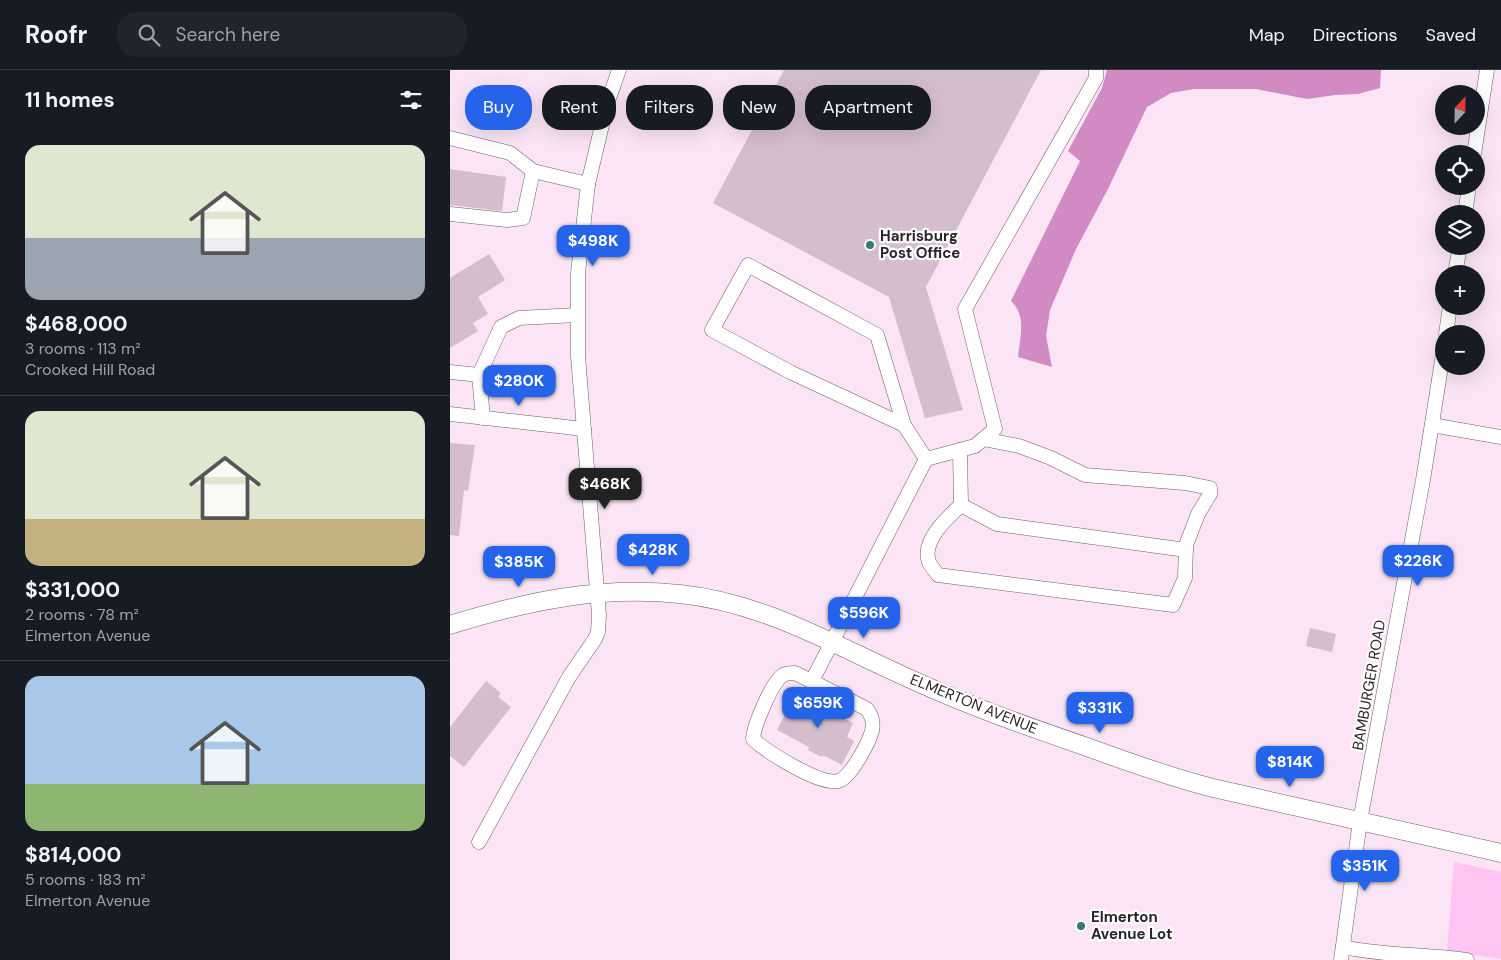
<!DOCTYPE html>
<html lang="en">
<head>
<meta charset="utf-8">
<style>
	body { margin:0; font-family:"DM Sans",sans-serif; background:#20242c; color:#f1f3f6; height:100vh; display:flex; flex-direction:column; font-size:19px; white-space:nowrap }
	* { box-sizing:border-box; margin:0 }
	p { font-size:16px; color:#9ea1a6 }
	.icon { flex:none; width:28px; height:28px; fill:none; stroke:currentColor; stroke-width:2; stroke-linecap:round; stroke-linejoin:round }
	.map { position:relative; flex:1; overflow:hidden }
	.details { display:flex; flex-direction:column; background:#171b24; width:450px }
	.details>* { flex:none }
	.banner { position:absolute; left:15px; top:15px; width:475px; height:45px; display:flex; gap:10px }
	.needle { width:32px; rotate:22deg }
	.fabs { position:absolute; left:985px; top:15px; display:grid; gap:10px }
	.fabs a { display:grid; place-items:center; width:50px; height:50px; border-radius:50%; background:#171b24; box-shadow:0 5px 20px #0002; font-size:25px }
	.price { position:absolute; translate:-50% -42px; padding:0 11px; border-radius:10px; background:#2563eb; color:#fff; font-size:16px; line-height:32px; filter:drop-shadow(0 1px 2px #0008) }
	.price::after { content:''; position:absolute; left:50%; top:30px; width:15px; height:11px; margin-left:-8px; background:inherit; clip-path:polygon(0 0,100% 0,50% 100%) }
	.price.selected { background:#222; color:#fff }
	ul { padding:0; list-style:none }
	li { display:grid; align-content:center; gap:10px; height:265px; padding:0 25px }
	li+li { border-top:1px solid #363941 }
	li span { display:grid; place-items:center; height:155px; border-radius:15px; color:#555 }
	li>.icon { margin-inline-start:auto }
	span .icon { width:90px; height:90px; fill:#fffc; stroke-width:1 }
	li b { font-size:21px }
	h2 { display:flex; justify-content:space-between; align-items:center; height:60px; padding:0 25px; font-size:21px }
	.chip { padding:0 18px; border-radius:20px; background:#171b24; box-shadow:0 5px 20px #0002; font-size:18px; line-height:45px }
	.chip.selected { background:#2563eb; color:#fff }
	header { display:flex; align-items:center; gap:30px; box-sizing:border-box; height:70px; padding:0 25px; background:#171b24; border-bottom:1px solid #363941 }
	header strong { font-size:24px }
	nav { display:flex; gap:28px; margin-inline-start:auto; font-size:18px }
	.search { width:350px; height:45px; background:#20242c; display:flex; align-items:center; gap:12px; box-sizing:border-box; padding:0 18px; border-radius:20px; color:#9ea1a6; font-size:19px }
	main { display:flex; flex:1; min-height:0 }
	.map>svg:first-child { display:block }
	.green { fill:#ffc4f1 }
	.forest { fill:#d18ac2 }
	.building { fill:#d4bece }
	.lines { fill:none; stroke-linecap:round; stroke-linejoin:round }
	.minor-casing { stroke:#6f5c6a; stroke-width:15 }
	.major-casing { stroke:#6f5c6a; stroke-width:19 }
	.minor { stroke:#fff; stroke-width:14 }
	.major { stroke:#fff; stroke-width:18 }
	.poi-dot { fill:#337a71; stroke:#fff; stroke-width:2 }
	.labels { text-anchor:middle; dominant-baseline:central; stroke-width:4.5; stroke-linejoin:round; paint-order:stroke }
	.poi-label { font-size:15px; font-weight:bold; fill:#2b2329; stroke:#fff; text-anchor:start }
	.street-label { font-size:15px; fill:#2b2329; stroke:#fff }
</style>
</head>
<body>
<header>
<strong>Roofr</strong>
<div class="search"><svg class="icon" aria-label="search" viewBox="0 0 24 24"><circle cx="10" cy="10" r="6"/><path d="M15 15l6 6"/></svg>Search here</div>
<nav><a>Map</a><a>Directions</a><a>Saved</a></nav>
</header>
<main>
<section class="details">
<h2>11 homes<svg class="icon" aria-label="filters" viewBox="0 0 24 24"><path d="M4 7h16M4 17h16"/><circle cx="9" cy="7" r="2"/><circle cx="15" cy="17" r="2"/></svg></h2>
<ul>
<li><span style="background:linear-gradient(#dfe7d0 60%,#9aa5b1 0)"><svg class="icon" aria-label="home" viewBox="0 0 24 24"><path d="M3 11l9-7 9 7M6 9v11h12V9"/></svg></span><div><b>$468,000</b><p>3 rooms · 113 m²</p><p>Crooked Hill Road</p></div></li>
<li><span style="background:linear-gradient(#dfe7d0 70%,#c2b280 0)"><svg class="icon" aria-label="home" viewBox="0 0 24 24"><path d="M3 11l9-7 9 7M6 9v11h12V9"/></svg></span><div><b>$331,000</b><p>2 rooms · 78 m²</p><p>Elmerton Avenue</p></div></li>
<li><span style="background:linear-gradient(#a9c7e8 70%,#8fb573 0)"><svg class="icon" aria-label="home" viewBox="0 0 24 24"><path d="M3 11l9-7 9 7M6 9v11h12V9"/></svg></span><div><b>$814,000</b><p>5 rooms · 183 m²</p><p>Elmerton Avenue</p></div></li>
</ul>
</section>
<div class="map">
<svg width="1051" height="890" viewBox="0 0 1051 890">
	<rect width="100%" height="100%" fill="#fae4f5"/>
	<path class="green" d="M1004,792L1051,802V889L997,881Z"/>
	<path class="forest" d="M657,0H931L930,18L908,24L886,25L857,29L806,19H744L721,23L697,37L657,121L626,179L600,240L596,266L602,297L568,287C570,267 577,246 561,231L630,91L618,81L652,18Z"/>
	<g class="building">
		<path d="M334,0H591L476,217L513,340L475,348L439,227L263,133Z"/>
		<path d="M0,99L56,107L52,141L0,135Z"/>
		<path d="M39,184L55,210L28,227L38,244L23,253L28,261L0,278V208Z"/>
		<path d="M0,373L25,375L18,421L14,420L9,466L0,465Z"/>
		<path d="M860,558L886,564L882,582L856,576Z"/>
		<path d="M36,611L51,623L48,627L61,637L14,697L0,686V657Z"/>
		<path d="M346,623L403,653L397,667L404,671L392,695L373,685L372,687L358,680L359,677L327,660Z"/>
	</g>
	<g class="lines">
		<g class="minor-casing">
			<g id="minor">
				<path d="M0,68L60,83L83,101L138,114"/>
				<path d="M1024,84L1037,0"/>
				<path d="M0,144L57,150L73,148L83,101"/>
				<path d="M1015,144L1019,116"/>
				<path d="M1005,204L1010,176"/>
				<path d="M996,264L1000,236"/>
				<path d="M0,302L29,305"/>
				<path d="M0,344L134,359"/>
				<path d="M33,348L29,305L51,257L69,248L127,245"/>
				<path d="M454,355L340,302L262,260L298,195L427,265L454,355L476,389"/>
				<path d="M982,355L1051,367"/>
				<path d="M510,380L511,435C498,447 471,471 479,492C481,496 485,501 488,505L723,535L735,508L736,475L748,444L760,424V418L735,413L635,405L601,388L569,376L533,369"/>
				<path d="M511,435L547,454L736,480"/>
				<path d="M345,603L417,639C422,646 424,652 422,661C419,672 400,709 388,711C369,715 317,682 303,669C304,655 322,612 333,605C337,603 341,603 345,603Z"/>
				<path d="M362,611L476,389L525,376L545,359L515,239L646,8V0"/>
				<path d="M29,772L119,607L145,569L148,562L149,545L128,286V203L138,114L157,34L169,0"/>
				<path d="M893,877C934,886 975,884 1017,890"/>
				<path d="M891,890L910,751L973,410L994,278"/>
			</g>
		</g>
		<g class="major-casing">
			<path id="major" d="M0,555C78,531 148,516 230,524C317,533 389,578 467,612C522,637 579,657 637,677C678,692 720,707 763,718L1051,783"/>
		</g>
		<use href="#minor" class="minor"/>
		<use href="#major" class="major"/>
	</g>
	<g class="poi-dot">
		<circle cx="420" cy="175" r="5"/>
		<circle cx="631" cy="856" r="5"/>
	</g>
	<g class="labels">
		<g class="poi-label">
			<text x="430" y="166">Harrisburg<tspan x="430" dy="17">Post Office</tspan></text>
			<text x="641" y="847">Elmerton<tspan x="641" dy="17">Avenue Lot</tspan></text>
		</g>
		<g class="street-label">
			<text transform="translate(919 615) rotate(-80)">BAMBURGER ROAD</text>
			<text transform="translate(524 634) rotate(22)">ELMERTON AVENUE</text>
		</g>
	</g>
</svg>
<div class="fabs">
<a><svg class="needle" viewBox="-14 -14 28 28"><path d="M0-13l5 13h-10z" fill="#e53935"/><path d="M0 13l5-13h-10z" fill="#9ea1a6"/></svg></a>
<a><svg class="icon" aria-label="locate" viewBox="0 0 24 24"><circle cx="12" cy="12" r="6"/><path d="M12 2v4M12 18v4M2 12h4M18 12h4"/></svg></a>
<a><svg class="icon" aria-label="layers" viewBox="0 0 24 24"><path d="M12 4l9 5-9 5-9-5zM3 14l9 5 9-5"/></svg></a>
<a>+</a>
<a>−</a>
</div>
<b class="price" style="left:143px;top:197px">$498K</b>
<b class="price" style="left:69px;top:337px">$280K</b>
<b class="price selected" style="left:155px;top:440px">$468K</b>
<b class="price" style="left:203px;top:506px">$428K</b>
<b class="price" style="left:968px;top:517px">$226K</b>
<b class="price" style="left:69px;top:518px">$385K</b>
<b class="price" style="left:414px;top:569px">$596K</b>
<b class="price" style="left:368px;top:659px">$659K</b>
<b class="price" style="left:650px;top:664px">$331K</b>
<b class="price" style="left:840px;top:718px">$814K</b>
<b class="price" style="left:915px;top:822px">$351K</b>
<div class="banner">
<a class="chip selected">Buy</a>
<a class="chip">Rent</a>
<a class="chip">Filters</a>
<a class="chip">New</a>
<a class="chip">Apartment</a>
</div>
</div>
</main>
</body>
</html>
